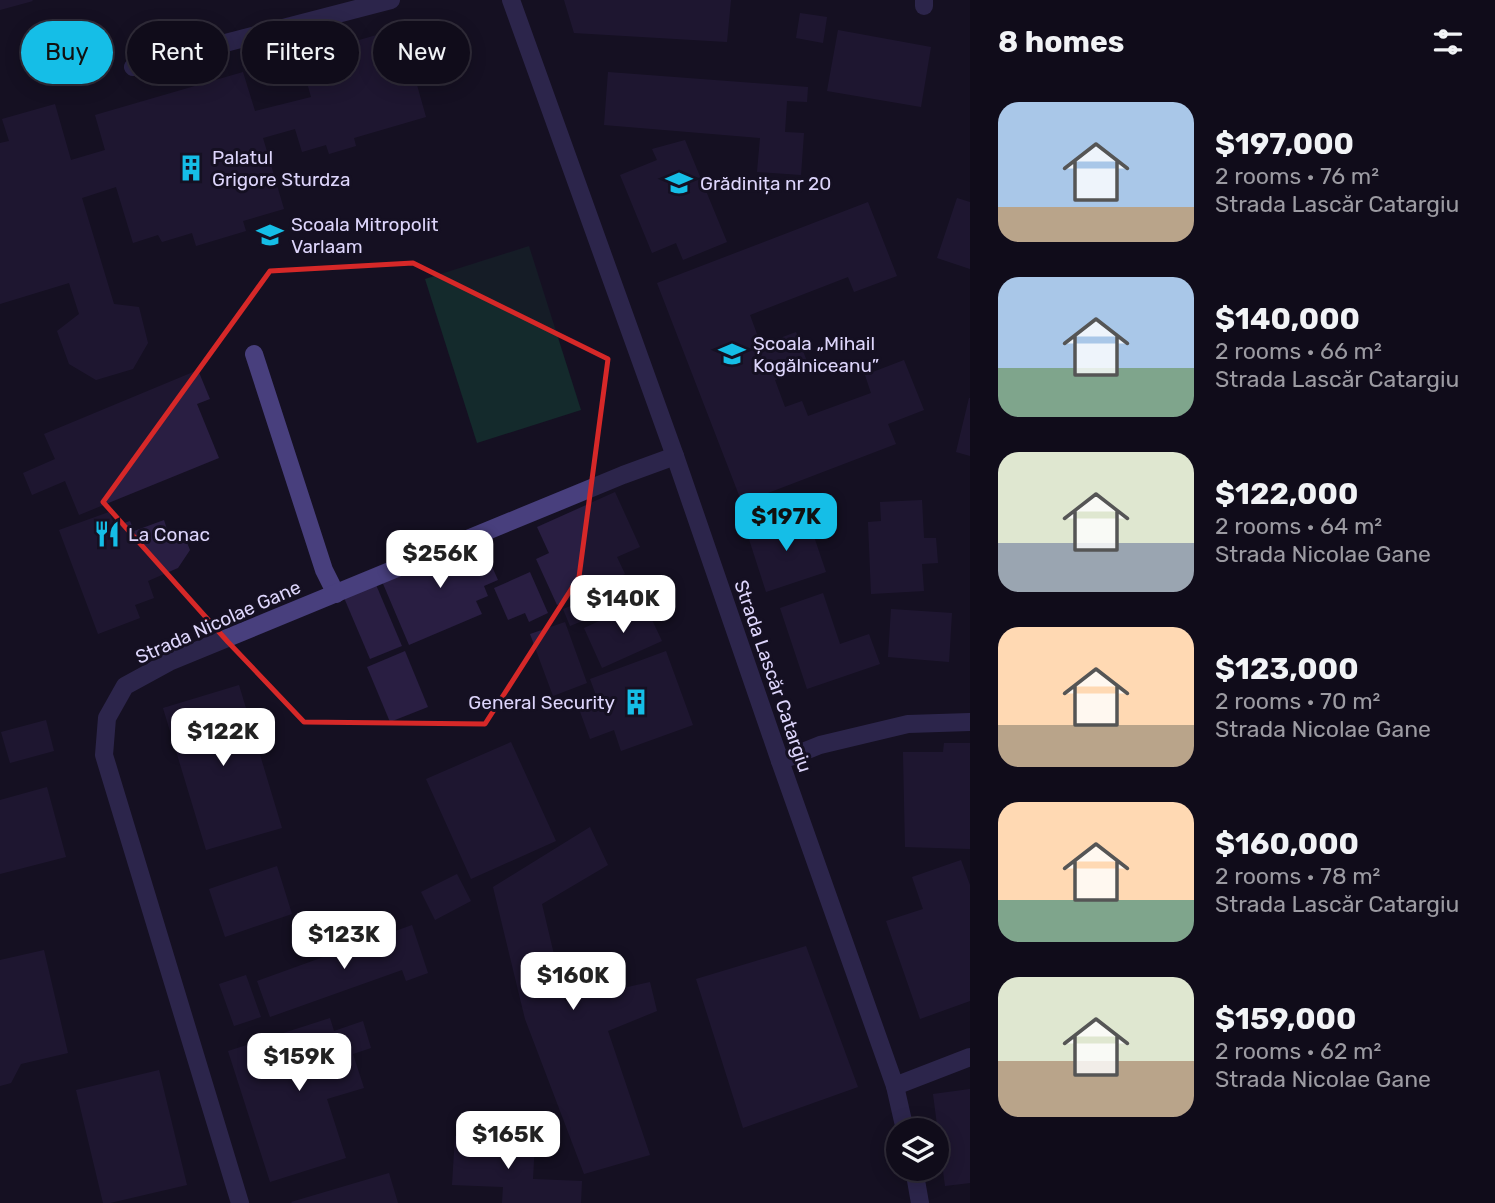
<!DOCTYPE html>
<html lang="en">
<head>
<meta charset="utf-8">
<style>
	body { margin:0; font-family:Rubik,sans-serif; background:#1e1a27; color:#f1f3f6; height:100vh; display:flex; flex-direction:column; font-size:26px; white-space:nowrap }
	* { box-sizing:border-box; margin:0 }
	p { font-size:23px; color:#9c9ba2 }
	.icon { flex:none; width:38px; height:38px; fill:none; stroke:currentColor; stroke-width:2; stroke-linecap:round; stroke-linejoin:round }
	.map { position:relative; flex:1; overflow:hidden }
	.details { display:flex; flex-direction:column; background:#100c1a; width:525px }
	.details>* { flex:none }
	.guide { position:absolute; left:21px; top:21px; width:665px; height:63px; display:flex; gap:14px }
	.buttons { position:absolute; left:886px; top:1118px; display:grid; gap:14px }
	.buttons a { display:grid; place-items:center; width:63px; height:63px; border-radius:50%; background:#100c1a; box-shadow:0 4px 18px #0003,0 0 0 2px #302c39; font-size:35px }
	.price { position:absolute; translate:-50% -60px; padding:0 16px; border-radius:14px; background:#fff; color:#222; font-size:23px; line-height:46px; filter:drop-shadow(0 2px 4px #0008) }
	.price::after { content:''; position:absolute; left:50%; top:42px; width:21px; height:16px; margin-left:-10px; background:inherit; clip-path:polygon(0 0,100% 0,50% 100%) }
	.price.current { background:#15bee7; color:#111 }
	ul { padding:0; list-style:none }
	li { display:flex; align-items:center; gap:21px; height:175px; padding:0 28px }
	li span { display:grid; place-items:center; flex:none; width:196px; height:140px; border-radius:21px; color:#555 }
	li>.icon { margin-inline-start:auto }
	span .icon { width:84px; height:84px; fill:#fffc; stroke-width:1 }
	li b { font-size:30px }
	h2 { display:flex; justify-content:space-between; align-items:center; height:84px; padding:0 28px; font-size:30px }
	.pill { padding:0 24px; border-radius:32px; background:#100c1a; box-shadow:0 4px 18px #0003,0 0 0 2px #302c39; font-size:24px; line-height:63px }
	.pill.current { background:#15bee7; color:#111 }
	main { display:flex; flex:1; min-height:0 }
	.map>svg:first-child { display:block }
	.green { fill:#142a2c }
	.building { fill:#291e42 }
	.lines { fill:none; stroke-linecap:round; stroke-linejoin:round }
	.service { stroke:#483f7d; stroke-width:18 }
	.minor { stroke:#483f7d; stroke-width:18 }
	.tertiary { stroke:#483f7d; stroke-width:18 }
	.marked { fill:none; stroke:#d62828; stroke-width:5; stroke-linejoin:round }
	.labels { text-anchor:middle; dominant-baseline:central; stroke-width:6; stroke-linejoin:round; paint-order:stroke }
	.poi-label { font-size:19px; fill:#ddd5fb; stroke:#151022; text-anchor:start }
	.street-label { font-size:19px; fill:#ddd5fb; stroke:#151022 }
</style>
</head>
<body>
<main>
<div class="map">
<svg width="970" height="1203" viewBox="0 0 970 1203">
	<rect width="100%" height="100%" fill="#151022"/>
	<path class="green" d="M529,246L581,410L477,443L425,279Z"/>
	<g class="building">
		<path d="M0,0H32L33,1L0,10Z"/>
		<path d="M564,0H731L727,42L574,33Z"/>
		<path d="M800,13L827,17L823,43L796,38Z"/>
		<path d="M401,28L426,117L354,138L356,146L329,154L326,145L302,152L295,129L263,138L284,209L243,221L246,231L196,246L192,233L162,242L158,235L133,243L116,187L82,198L114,304L139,307L148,343L133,369L96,380L69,364L57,331L79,314L69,283L0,304V143L9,141L2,119L55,104L71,160L105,150L95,115L243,72L255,111L311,97L300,57Z"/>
		<path d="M838,30L931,47L921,107L827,91Z"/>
		<path d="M608,72L808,87L807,102L787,101L785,132L804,133L801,175L757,172L760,138L604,125Z"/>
		<path d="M685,140L727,242L683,260L676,243L652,253L620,175L657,160L652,149Z"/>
		<path d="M957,198L970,202V269L937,258Z"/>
		<path d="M868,202L897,276L854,292L848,277L750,315L761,345L796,332L809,367L775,380L785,407L802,401L808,416L871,393L865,375L904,360L924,410L888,424L896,444L742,503L657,283Z"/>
		<path d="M198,370L210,399L197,404L219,458L79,515L65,481L32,495L23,473L55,459L44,434Z"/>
		<path d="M969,398H970V456L956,452Z"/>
		<path d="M615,492L640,547L617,557L625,574L557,605L536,559L549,553L537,527Z"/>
		<path d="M922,500L924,538H936L938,563L922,564L924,591L871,594L868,522L881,521L880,502Z"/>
		<path d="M109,512L115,526L130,521L134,531L164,520L169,535L182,530L190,550L178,568L148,581L154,598L135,605L140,618L98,634L59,530Z"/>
		<path d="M806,513L826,572L766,592L747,533Z"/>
		<path d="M479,537L498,580L484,586L488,596L476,601L482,614L409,645L381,579Z"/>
		<path d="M530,572L548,613L529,622L525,613L508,620L494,588Z"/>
		<path d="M374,580L402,646L370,659L342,593Z"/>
		<path d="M613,589L620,606L570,626L563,609Z"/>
		<path d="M823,593L840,644L869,634L880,664L807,689L780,608Z"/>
		<path d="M643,601L662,641L602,668L584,628Z"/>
		<path d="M891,609L952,613L949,662L888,657Z"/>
		<path d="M565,622L587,683L553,696L530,634Z"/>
		<path d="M405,651L428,707L390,722L367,667Z"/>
		<path d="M666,651L693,725L621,751L614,730L590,739L578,706L597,698L590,679Z"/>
		<path d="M239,685L282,828L206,850L163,708Z"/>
		<path d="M46,720L54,751L10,763L1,732Z"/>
		<path d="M511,742L556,841L471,879L426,779Z"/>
		<path d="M944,743H970V849L905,847L903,752H943Z"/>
		<path d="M47,787L66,857L0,874V800Z"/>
		<path d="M590,827L608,865L542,904L565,1001L650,982L657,1011L608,1031L650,1155L584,1174L525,1019L493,887Z"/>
		<path d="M961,860L970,885V1001L920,1019L886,921L923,909L912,877Z"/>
		<path d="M277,866L292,914L225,937L209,889Z"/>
		<path d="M457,874L471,901L435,920L421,892Z"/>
		<path d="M412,925L428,973L406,981L402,970L270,1017L257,981Z"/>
		<path d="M806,946L858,1087L743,1128L696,979Z"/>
		<path d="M44,950L68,1053L21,1064L11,1083L0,1086V960Z"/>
		<path d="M246,975L261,1017L234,1026L219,984Z"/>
		<path d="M330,1018L334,1031L363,1021L371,1048L353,1054L364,1088L327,1099L346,1158L270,1182L228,1051Z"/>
		<path d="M159,1070L187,1185L110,1203H103L76,1090Z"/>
		<path d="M970,1089V1183L945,1186L933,1094Z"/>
		<path d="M455,1136L535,1141L533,1179L582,1181L581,1203H502L503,1187L452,1185Z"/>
		<path d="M389,1173L398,1203H292L291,1202Z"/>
	</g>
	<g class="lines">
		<g class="service">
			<path d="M924,6V0"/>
			<path d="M133,67L391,0"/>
			<path d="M254,354L324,570L336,594"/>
			<path d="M780,761L820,745L908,724L970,722"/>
			<path d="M895,1086L970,1057"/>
		</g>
		<path class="minor" d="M240,1203L104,755L107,718L125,686L169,662L623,475L675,456"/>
		<g class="tertiary">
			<path d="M511,0L675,456L780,761L895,1086L905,1130"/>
			<path d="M914,1169L920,1203"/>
		</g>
	</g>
	<path d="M0 0H970V1203H0ZM413,263L608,359L579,577L485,724L304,722L228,642L103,502L270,271Z" fill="#151022" fill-opacity=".55" fill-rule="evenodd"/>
	<path class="marked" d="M413,263L608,359L579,577L485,724L304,722L228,642L103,502L270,271Z"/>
	<defs>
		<g id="building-bare" transform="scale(2.1)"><path d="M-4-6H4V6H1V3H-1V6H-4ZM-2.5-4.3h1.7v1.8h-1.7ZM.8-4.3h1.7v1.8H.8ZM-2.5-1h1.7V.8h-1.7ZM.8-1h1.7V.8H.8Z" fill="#15bee7" stroke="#151022" stroke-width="2.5" paint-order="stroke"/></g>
		<g id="school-bare" transform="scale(2.1)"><path d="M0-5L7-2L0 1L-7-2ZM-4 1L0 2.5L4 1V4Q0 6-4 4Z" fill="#15bee7" stroke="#151022" stroke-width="2.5" paint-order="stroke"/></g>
		<g id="restaurant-bare" transform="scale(2.1)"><path d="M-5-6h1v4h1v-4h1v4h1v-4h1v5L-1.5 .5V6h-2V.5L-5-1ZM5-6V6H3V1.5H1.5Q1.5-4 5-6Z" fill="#15bee7" stroke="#151022" stroke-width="2.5" paint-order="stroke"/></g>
	</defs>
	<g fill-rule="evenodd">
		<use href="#building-bare" x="191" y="168"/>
		<use href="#school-bare" x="679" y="183"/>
		<use href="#school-bare" x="270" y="235"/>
		<use href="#school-bare" x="732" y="354"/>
		<use href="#restaurant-bare" x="107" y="534"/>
		<use href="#building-bare" x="636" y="702"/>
	</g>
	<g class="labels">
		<g class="poi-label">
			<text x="212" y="157">Palatul<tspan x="212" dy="22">Grigore Sturdza</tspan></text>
			<text x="700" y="183">Grădinița nr 20</text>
			<text x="291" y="224">Scoala Mitropolit<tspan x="291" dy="22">Varlaam</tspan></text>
			<text x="753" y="343">Școala „Mihail<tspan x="753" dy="22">Kogălniceanu”</tspan></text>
			<text x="128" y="534">La Conac</text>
			<text x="615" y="702" text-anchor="end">General Security</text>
		</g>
		<g class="street-label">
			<text transform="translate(218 622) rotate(-24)">Strada Nicolae Gane</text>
			<text transform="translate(773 676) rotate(71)">Strada Lascăr Catargiu</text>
		</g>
	</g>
</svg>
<div class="buttons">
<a><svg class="icon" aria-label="layers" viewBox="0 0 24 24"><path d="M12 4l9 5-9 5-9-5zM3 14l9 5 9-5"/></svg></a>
</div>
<b class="price current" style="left:786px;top:553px">$197K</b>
<b class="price" style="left:440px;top:590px">$256K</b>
<b class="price" style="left:623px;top:635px">$140K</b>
<b class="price" style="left:223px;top:768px">$122K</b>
<b class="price" style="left:344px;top:971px">$123K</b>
<b class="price" style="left:573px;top:1012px">$160K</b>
<b class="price" style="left:299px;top:1093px">$159K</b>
<b class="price" style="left:508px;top:1171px">$165K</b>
<div class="guide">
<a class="pill current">Buy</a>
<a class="pill">Rent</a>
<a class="pill">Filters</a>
<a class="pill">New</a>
</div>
</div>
<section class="details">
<h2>8 homes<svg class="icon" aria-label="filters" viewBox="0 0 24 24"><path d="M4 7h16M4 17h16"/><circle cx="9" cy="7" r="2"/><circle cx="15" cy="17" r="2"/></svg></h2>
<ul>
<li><span style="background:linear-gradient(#a9c7e8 75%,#b9a48a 0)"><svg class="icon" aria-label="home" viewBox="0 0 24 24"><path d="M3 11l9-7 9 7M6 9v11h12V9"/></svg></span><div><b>$197,000</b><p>2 rooms · 76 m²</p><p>Strada Lascăr Catargiu</p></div></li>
<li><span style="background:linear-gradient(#a9c7e8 65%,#7fa58c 0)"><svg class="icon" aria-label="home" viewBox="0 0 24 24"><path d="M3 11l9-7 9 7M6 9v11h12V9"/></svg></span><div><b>$140,000</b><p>2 rooms · 66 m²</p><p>Strada Lascăr Catargiu</p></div></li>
<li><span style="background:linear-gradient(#dfe7d0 65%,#9aa5b1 0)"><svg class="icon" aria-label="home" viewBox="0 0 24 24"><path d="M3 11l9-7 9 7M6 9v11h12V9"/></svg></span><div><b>$122,000</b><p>2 rooms · 64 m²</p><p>Strada Nicolae Gane</p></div></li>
<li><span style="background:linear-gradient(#ffd9b3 70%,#b9a48a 0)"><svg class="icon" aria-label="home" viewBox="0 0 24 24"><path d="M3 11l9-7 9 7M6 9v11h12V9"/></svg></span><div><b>$123,000</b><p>2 rooms · 70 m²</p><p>Strada Nicolae Gane</p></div></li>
<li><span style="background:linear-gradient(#ffd9b3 70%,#7fa58c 0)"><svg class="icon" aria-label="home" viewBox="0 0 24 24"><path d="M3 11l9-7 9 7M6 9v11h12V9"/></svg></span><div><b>$160,000</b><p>2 rooms · 78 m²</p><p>Strada Lascăr Catargiu</p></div></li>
<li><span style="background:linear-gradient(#dfe7d0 60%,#b9a48a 0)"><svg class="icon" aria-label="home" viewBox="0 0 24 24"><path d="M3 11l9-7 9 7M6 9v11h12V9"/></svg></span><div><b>$159,000</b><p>2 rooms · 62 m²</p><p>Strada Nicolae Gane</p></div></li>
</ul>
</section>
</main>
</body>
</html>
